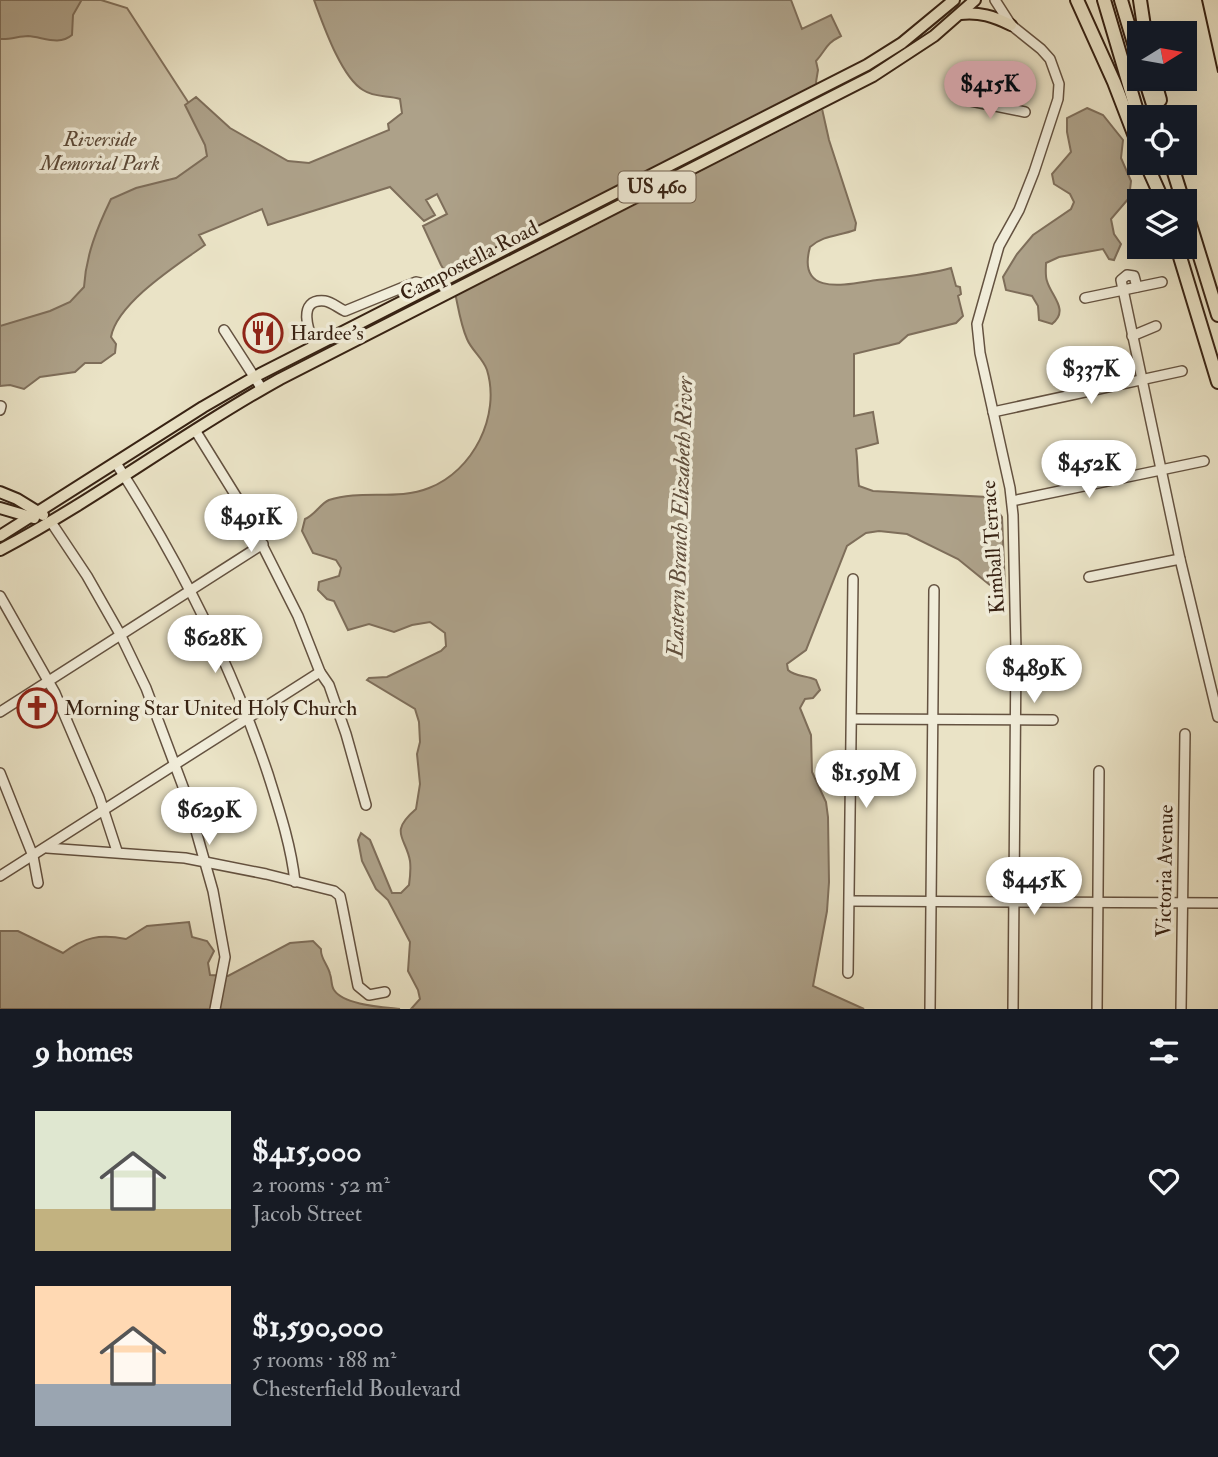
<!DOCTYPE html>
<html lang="en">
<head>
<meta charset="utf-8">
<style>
	body { margin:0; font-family:"IM FELL Double Pica",serif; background:#242831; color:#f1f3f6; height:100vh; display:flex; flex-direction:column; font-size:26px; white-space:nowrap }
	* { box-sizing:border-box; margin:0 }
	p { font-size:23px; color:#9ea1a6 }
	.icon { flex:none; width:38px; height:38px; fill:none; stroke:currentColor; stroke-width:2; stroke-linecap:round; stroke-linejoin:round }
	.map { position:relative; height:1009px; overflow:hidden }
	.details { display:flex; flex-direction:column; background:#171b24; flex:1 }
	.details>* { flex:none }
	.needle { width:46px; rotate:79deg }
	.tools { position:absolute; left:1127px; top:21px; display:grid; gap:14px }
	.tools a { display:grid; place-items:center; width:70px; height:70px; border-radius:0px; background:#171b24; box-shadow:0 7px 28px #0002; font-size:35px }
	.price { position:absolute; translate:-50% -60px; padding:0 16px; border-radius:24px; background:#fff; color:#222; font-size:23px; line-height:46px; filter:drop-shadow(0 2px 4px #0008) }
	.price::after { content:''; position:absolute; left:50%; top:42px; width:21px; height:16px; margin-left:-10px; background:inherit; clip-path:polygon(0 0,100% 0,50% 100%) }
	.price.active { background:#c59692; color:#111 }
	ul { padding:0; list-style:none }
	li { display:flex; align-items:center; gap:21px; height:175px; padding:0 35px }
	li span { display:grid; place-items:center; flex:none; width:196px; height:140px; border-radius:0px; color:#555 }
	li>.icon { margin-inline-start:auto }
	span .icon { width:84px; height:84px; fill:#fffc; stroke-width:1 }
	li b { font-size:30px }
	h2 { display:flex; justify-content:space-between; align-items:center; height:84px; padding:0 35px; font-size:30px }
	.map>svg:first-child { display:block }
	.green { fill:#ccc2a8; stroke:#82725e; stroke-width:2 }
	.water { fill:#ada189; stroke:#7e6e5a; stroke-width:2 }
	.pier { fill:#eae3c6 }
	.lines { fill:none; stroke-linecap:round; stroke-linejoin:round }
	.minor-casing { stroke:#645240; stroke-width:12 }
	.major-casing { stroke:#372213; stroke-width:14 }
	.highway-casing { stroke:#372213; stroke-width:16 }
	.minor { stroke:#f1edda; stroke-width:9 }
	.major { stroke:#eae3c6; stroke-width:10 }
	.highway { stroke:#eae3c6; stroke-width:12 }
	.tram { stroke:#372213; stroke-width:2 }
	.labels { text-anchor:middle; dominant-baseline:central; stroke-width:7; stroke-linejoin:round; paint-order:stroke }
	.shield { fill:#f1edda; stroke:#6f5f4f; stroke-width:2 }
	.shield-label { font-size:19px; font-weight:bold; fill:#372213 }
	.park-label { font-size:21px; font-style:italic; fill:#5c4a38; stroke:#f1edda }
	.street-label { font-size:21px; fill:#372213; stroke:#f1edda }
	.poi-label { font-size:21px; fill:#372213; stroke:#f1edda; text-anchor:start }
	.water-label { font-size:23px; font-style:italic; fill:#604e3c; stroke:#f1edda }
</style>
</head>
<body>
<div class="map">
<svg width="1218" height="1009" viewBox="0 0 1218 1009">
	<rect width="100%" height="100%" fill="#eae3c6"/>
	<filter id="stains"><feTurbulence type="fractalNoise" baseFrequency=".00286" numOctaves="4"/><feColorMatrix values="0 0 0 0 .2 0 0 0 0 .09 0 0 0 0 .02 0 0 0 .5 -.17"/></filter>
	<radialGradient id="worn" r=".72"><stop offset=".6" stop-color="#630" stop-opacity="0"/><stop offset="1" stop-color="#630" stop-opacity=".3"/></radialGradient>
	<path class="green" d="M0,0H101L127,8L240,182L86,304L0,332Z"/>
	<g class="water">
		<path d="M0,0H81V1L73,15L72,35C59,46 43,37 28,36C19,36 10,40 0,39Z"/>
		<path d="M314,0H791L802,29L831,15L841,36C825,44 827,49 816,61L818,70L816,82L829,140L856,223L855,230C839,236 823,235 810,247C796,298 848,284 877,280C902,277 926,275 951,268L956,286L960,287L961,294L958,296L963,316L956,323L908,335L899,343L854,354V416L873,412L878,443L856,449C858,462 857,473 859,486L873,491L988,497L1002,517L1005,588L990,585L958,559L907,534L879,531L866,533L847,546L806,650L787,664L788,670C795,677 807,675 816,680L820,690L813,698L805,699L800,708L811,735L812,772L826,802L828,817L829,882L827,911L813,986L864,1009H411L420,999L418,990L408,971L410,942L388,900L376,889L362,861L358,840L361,833L370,840L392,893H401L409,885C410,878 411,869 410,861C406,837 388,833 416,809L420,784L417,754L420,742L419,722L415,709L367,680L369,678L387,677L441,651L446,646L445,633L430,622L412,625L394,632L369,624L348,630L334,601L327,599L318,590L319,582L339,576L341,568L336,560L313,553L302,531L305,519C315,515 320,504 329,500C361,489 397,501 429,488C473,471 501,416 487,370C483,358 472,351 467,339C460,323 458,305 454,288C452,280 445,272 441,265C435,252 429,239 423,226L447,214L437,194L426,200L435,215L424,221L390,187L268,225L262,209L199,235L205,245C177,265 117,303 111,337L116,344L115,353L101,363H85L75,372L40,377L24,389L10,385L0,386V326L50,311L70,302L84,287C86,255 97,228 111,199L136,188L176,178L207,156L205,145L185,105L196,97L230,128L288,161L309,163L389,130L388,124L402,113L400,99C388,95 375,98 363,90C341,77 323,24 314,0Z"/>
		<path d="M1087,108L1103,115L1123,140L1121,158L1131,181L1129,198L1111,219L1114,234L1121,244L1114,260L1109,259L1103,249L1059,257L1046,263C1046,268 1045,276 1047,281C1051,296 1070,310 1052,324L1039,320L1038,306L1032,296L1006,290L1003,277L1017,254L1033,235L1071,209L1074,202L1070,194L1054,184L1052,174L1071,152L1067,132V118Z"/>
		<path d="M189,922L192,937L207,941L214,951L208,963L210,975L228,976L290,943L313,941L321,949C320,958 328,965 330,974C332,979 331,986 334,990C344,1005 382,1007 400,1009H0V931H18L63,953C84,937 100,934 126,939L147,926Z"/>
	</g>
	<path class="pier" d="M819,82L826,108L451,299L450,287L443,274Z"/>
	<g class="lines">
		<g class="minor-casing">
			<g id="minor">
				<path d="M995,0L1011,25L1041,49L1050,59L1059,84L1058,99L1034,172L1019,210L999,246L977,324L980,353L1010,488L1013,515L1016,652L1013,1009"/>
				<path d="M961,99L1025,112"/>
				<path d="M1137,287L1134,276L1127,275L1121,280L1180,559L1218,717"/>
				<path d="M1085,298L1162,282"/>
				<path d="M224,330L262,389"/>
				<path d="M1132,336L1156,326"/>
				<path d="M314,345C309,332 296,298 325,301C332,302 338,308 345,311L416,282L425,284"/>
				<path d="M0,410L1,406"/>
				<path d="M993,412L1182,371"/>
				<path d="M195,430L244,509L298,616L320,672L329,685L346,734L366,805"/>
				<path d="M116,463C179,561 231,663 268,774C279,809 291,845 295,882"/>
				<path d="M1012,501L1204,461"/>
				<path d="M51,522L87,576L120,634L146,688L185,792L213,891L225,957L215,1009"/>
				<path d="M1089,577L1180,559"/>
				<path d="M0,596L55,693L99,796L117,851"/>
				<path d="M0,712L263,544"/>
				<path d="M853,719L1053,720"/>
				<path d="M0,773L33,856L38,883"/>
				<path d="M47,848L185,858L266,874L334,891L340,896L342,905L358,986L369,995L385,992"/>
				<path d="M0,876L320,672"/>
				<path d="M850,901L1218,903"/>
				<path d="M848,973L853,579"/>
				<path d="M930,1009L934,590"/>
				<path d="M1097,1009L1099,771"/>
				<path d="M1181,1009L1185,734"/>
			</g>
		</g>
		<g class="major-casing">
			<g id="major">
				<path d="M960,14C980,12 993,16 1011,25"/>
				<path d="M0,492L17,499L43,515"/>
				<path d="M0,508L34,518"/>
				<path d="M0,536L203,407L260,374L867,65L902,43L954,0"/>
				<path d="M0,550C97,499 184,432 280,379L873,76L934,36L975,0"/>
			</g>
		</g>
		<g class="highway-casing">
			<g id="highway">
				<path d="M1077,0L1114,82L1139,147"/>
				<path d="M1104,0L1139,118"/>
				<path d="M1121,0L1139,60"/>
				<path d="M1140,0L1145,33"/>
				<path d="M1145,79L1157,117"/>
				<path d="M1154,79L1160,100"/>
				<path d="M1146,163L1163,201"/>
				<path d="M1171,163L1183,201"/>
				<path d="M1185,208L1218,315"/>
				<path d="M1177,247L1218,382"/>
			</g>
		</g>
		<use href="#minor" class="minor"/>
		<use href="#major" class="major"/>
		<use href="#highway" class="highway"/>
		<path class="tram" d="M1202,0L1218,72"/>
	</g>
	<defs>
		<g id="restaurant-ring" transform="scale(2.0125)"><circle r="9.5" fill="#f1edda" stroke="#8f2418" stroke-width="1.5"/><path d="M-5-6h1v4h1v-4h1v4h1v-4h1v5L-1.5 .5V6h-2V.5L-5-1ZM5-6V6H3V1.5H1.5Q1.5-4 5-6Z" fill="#8f2418"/></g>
		<g id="church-ring" transform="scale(2.0125)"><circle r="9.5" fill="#f1edda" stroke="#8f2418" stroke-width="1.5"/><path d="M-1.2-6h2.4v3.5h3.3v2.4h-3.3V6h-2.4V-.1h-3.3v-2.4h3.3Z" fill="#8f2418"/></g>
	</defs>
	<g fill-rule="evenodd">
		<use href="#restaurant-ring" x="263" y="333"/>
		<use href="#church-ring" x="37" y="708"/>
	</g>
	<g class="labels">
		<rect class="shield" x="618.5" y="171.5" width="77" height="31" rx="5"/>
		<g class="shield-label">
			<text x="657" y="187">US 460</text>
		</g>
		<g class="park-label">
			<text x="100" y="139">Riverside<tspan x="100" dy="24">Memorial Park</tspan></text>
		</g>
		<g class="street-label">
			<text transform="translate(469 261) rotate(-27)">Campostella Road</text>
			<text transform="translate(993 547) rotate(-94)">Kimball Terrace</text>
			<text transform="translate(1165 871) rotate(-89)">Victoria Avenue</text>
		</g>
		<g class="poi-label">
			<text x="290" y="333">Hardee's</text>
			<text x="64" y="708">Morning Star United Holy Church</text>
		</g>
		<g class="water-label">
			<text transform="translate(680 517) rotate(-88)">Eastern Branch Elizabeth River</text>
		</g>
	</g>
	<rect width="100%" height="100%" filter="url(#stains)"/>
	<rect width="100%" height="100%" fill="url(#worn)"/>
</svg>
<div class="tools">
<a><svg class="needle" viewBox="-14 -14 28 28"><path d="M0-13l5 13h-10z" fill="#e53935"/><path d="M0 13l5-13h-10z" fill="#9ea1a6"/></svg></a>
<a><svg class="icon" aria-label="locate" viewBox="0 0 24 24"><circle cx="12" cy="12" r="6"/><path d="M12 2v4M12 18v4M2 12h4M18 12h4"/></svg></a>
<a><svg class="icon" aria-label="layers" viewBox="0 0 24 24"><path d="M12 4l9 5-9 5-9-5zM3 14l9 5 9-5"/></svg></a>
</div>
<b class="price active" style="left:990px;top:121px">$415K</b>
<b class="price" style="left:1091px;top:406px">$337K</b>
<b class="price" style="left:1089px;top:500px">$452K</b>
<b class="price" style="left:251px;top:554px">$491K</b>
<b class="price" style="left:215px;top:675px">$628K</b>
<b class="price" style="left:1034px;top:705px">$489K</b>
<b class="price" style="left:866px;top:810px">$1.59M</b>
<b class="price" style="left:209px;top:847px">$629K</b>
<b class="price" style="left:1034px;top:917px">$445K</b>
</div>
<section class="details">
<h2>9 homes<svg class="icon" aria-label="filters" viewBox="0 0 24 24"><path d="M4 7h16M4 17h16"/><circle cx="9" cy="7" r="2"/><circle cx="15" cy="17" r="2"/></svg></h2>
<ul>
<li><span style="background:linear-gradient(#dfe7d0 70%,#c2b280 0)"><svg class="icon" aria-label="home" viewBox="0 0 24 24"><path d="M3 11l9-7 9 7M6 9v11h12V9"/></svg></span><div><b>$415,000</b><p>2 rooms · 52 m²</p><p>Jacob Street</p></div><svg class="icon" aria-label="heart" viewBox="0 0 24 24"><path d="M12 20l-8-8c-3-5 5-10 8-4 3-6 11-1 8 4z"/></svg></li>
<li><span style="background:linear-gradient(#ffd9b3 70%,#9aa5b1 0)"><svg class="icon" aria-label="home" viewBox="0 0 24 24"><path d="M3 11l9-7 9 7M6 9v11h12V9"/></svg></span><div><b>$1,590,000</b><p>5 rooms · 188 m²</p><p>Chesterfield Boulevard</p></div><svg class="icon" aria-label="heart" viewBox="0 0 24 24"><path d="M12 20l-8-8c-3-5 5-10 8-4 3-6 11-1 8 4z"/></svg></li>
</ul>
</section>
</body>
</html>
